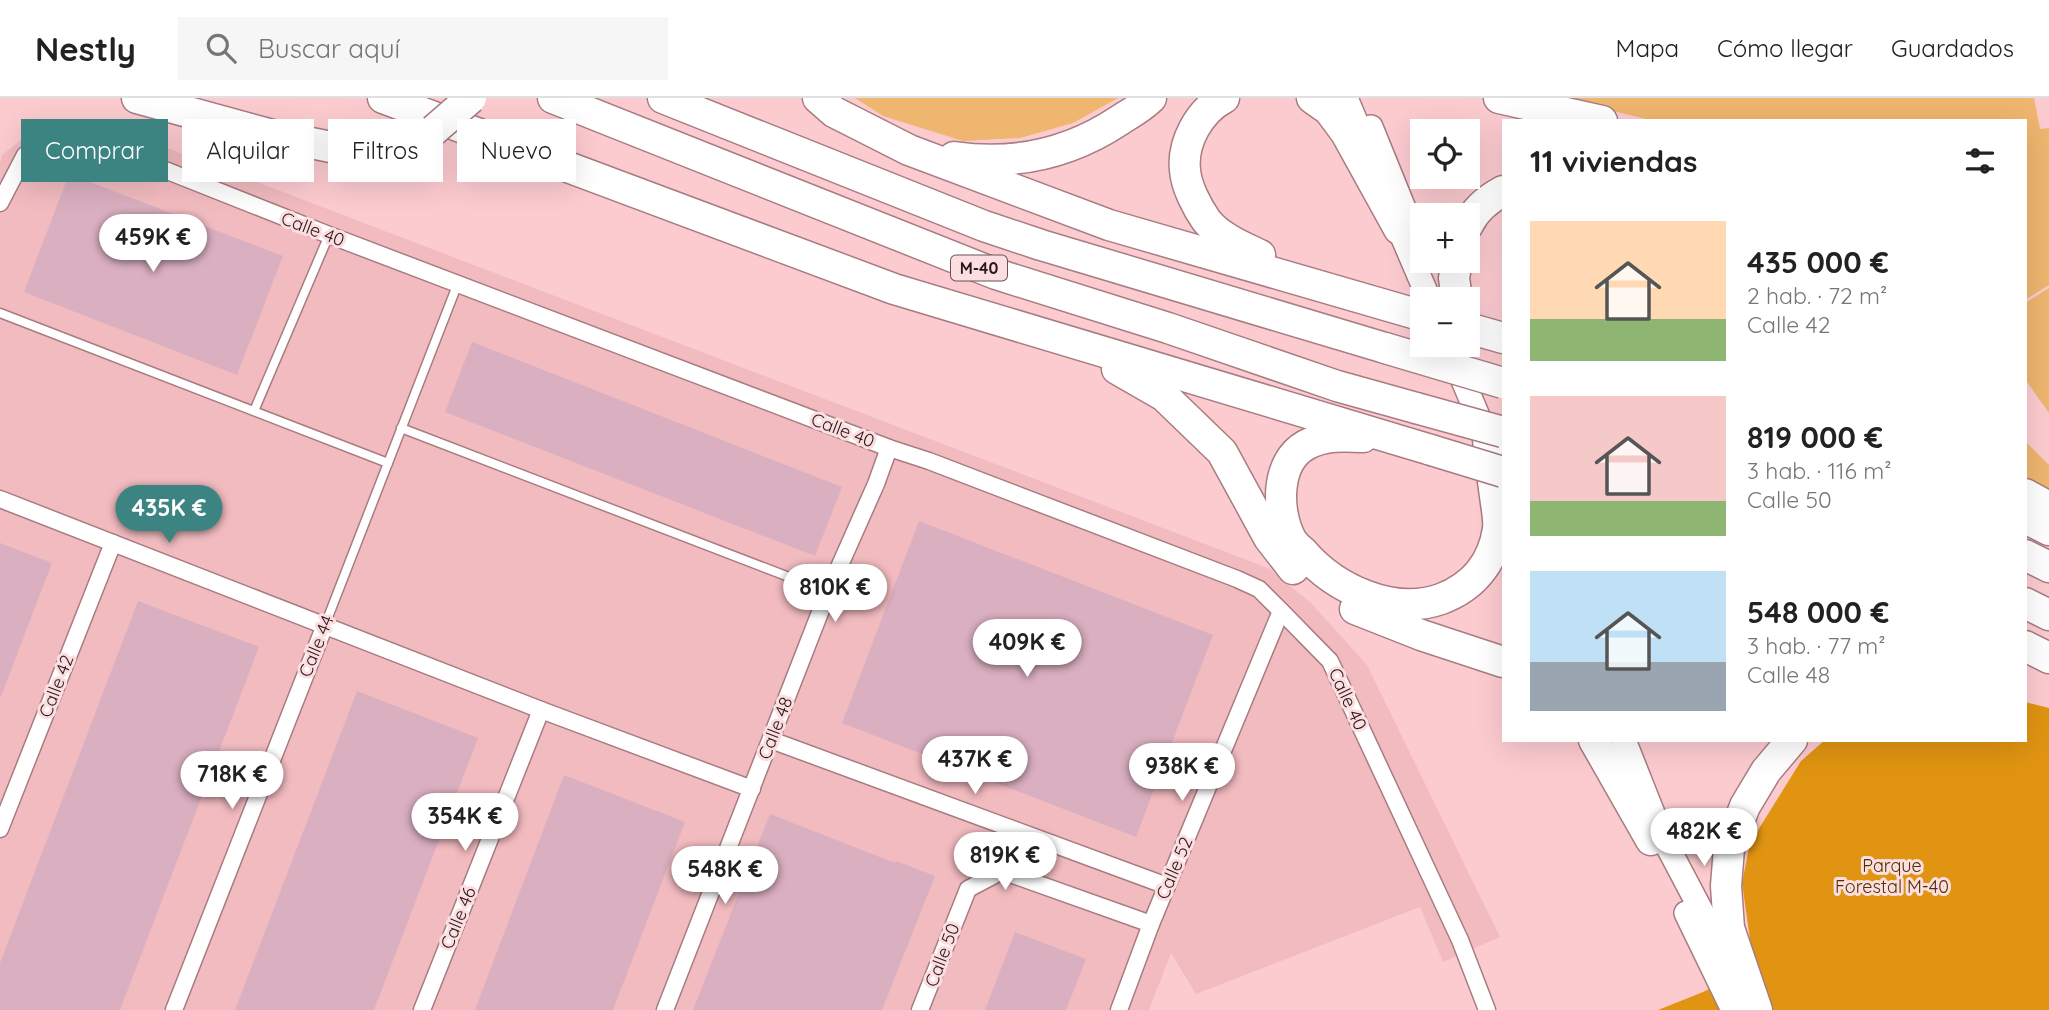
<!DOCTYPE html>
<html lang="es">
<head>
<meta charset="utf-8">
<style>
	body { margin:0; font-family:Quicksand,sans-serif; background:#f6f6f6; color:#222; height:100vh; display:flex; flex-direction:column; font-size:26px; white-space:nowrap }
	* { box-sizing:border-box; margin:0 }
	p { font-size:23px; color:#767676 }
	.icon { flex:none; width:38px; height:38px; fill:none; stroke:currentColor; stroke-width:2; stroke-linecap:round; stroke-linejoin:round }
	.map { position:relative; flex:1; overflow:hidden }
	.details { position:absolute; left:1502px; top:21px; width:525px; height:623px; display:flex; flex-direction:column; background:#fff; border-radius:0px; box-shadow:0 7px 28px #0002 }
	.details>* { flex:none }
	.guide { position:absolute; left:21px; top:21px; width:665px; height:63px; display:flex; gap:14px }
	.tools { position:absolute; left:1410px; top:21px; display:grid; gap:14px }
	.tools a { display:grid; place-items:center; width:70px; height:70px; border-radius:0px; background:#fff; box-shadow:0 7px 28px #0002; font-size:35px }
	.price { position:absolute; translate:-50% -60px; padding:0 16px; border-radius:24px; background:#fff; color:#222; font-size:23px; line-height:46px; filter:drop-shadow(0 2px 4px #0008) }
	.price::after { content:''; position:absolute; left:50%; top:42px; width:21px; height:16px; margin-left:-10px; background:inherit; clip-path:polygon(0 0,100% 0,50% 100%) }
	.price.selected { background:#3c8481; color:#fff }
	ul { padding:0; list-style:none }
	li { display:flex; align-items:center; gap:21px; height:175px; padding:0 28px }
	li span { display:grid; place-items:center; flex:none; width:196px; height:140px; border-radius:0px; color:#555 }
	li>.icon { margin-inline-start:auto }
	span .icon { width:84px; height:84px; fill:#fffc; stroke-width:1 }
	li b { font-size:30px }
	h2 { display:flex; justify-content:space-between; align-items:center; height:84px; padding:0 28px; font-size:30px }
	.pill { padding:0 24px; border-radius:0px; background:#fff; box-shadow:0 7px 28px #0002; font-size:24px; line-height:63px }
	.pill.selected { background:#3c8481; color:#fff }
	header { display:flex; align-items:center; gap:42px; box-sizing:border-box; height:98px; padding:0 35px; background:#fff; border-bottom:2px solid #e0e0e0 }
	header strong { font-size:33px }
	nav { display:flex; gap:38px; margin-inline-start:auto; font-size:24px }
	.search { width:490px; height:63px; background:#f6f6f6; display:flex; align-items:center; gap:18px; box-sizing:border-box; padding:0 24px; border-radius:0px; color:#767676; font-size:26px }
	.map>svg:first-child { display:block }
	.built { fill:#f2bbc0 }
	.green { fill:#eeb66f }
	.forest { fill:#e09411 }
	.building { fill:#daafc0 }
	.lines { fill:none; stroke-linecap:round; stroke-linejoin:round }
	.lane-casing { stroke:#a87c80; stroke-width:11 }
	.street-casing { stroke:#a87c80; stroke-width:19 }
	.secondary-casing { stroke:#a87c80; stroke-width:26 }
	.highway-casing { stroke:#a87c80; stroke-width:33 }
	.lane { stroke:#fff; stroke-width:8 }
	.street { stroke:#fff; stroke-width:16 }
	.secondary { stroke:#fff; stroke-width:23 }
	.highway { stroke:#fff; stroke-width:30 }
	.highway-bridge-casing { stroke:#a87c80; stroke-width:33; stroke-linecap:butt }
	.highway-bridge { stroke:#fff; stroke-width:30 }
	.labels { text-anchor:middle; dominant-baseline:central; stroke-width:6; stroke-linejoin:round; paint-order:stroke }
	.shield { fill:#fcdee1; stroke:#685355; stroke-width:2 }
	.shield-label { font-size:16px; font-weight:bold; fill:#291819 }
	.street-label { font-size:18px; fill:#291819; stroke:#fcdee1 }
	.park-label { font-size:18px; fill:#4f3100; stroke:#fcdee1 }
</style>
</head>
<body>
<header>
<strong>Nestly</strong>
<div class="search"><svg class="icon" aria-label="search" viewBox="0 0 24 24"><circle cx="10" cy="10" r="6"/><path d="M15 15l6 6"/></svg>Buscar aquí</div>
<nav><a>Mapa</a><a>Cómo llegar</a><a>Guardados</a></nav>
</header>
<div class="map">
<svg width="2049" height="912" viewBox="0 0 2049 912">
	<rect width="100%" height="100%" fill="#fccbd0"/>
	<path class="built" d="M45,23L107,27L1268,470L1311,505L1367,567L1500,839L1443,864L1420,809L1196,896L1171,855L1149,912H0V64L2,57Z"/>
	<g class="green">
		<path d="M855,0H1118L1073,25L1020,40L963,43L883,18Z"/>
		<path d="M1560,0H2034L2040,31L2049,30V187L2025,202V23H1654Z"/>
		<path d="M2049,190V315L2025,281V205Z"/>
		<path d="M2025,343L2049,367V395L2025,382Z"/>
	</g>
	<path class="forest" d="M2025,604L2049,610V912H1658L1703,894L1754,869L1742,785L1750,745L1801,663L1825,642H2025Z"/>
	<g class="building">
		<path d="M69,76L283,158L237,277L24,194Z"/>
		<path d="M472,244L842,389L815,458L445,314Z"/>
		<path d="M919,423L1213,537L1136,739L842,625Z"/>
		<path d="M0,445L52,465L1,598H0Z"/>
		<path d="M138,503L259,549L120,912H0V865Z"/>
		<path d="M357,593L478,640L374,912H235Z"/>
		<path d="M564,677L685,724L613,912H475Z"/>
		<path d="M770,716L895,765L896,763L935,778L882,912H693Z"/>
		<path d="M1015,834L1086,861L1066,912H985Z"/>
	</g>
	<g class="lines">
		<g class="lane-casing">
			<g id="lane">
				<path d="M0,215L388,365"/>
				<path d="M254,313L329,137"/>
				<path d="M401,330L828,494"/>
				<path d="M325,527L458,185"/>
			</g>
		</g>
		<g class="street-casing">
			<g id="street">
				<path d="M0,105L25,57L56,42L97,45L329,137L889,350L929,363L1237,481L1259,491L1281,513L1330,563L1460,842L1487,912"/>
				<path d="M0,401L541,612L752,691"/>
				<path d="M771,642L1167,788"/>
				<path d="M0,731L113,445"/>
				<path d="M174,912L325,527"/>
				<path d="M422,912L541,612"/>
				<path d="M665,912L828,494L876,386L889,350"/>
				<path d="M920,912L968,791L1002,773L1151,826"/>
				<path d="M1119,912L1151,826L1281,513"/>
			</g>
		</g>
		<g class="secondary-casing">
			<g id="secondary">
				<path d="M1346,0L1368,52"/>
				<path d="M1371,29L1412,130"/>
				<path d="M1393,117L1429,201"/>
				<path d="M1448,247L1486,337"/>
				<path d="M1624,642L1662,738L1731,869"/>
				<path d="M1686,815L1733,912"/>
			</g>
		</g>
		<g class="highway-casing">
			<g id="highway">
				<path d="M137,0L276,38L341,51L397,47L434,32"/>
				<path d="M383,0L894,191L1431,352"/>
				<path d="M553,0L996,176L1168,230L1337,288L1416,310"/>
				<path d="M663,0L984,128L1041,147L1385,250"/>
				<path d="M818,0L834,14L909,52L1109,127L1423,218"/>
				<path d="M1224,0C1199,13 1182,45 1185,72C1186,88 1197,109 1206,122C1219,139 1241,148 1260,157"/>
				<path d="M1312,0L1329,12L1346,35L1399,131"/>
				<path d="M1499,0L1602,23"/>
				<path d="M954,59C1015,68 1069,56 1120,22C1131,15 1142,9 1151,0"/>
				<path d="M1468,127C1475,112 1488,101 1503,93"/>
				<path d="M1457,201L1454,180L1457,163"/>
				<path d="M1468,230L1503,240"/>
				<path d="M1117,271L1164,298L1222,354L1269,440L1293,471"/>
				<path d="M1363,339C1344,338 1324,337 1306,347C1275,364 1276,415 1292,443C1295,447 1299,451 1303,454C1335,491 1393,518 1441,501C1473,489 1493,465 1498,431C1499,423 1497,413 1496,405C1493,384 1490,363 1488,341"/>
				<path d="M2025,396L2049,409"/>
				<path d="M2025,420L2049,432"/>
				<path d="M2025,457L2049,469"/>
				<path d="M2025,505L2049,517"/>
				<path d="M1355,511L1421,537L1503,564"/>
				<path d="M2025,548L2049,560"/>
				<path d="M1594,642L1651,742"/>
				<path d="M1757,912L1729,830L1726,788L1729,750L1745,708L1766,673L1792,642"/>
			</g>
		</g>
		<use href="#lane" class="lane"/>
		<use href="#street" class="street"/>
		<use href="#secondary" class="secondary"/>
		<use href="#highway" class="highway"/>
		<g class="highway-bridge-casing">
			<g id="highway-bridge">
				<path d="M434,32L471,0"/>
				<path d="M1385,250L1503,285"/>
				<path d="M1416,310L1503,334"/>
				<path d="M1431,352L1503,374"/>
			</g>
		</g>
		<use href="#highway-bridge" class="highway-bridge"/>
	</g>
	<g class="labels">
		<rect class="shield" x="951" y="157.5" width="56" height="25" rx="5"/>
		<g class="shield-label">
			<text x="979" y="170">M-40</text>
		</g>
		<g class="street-label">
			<text transform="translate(313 131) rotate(21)">Calle 40</text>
			<text transform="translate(843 332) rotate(21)">Calle 40</text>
			<text transform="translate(316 548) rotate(-68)">Calle 44</text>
			<text transform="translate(56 588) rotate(-69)">Calle 42</text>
			<text transform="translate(1348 601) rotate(65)">Calle 40</text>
			<text transform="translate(775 630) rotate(-69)">Calle 48</text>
			<text transform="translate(1174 770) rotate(-67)">Calle 52</text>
			<text transform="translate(458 820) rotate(-68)">Calle 46</text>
			<text transform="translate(942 857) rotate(-69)">Calle 50</text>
		</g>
		<g class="park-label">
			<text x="1892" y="767">Parque<tspan x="1892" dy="21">Forestal M-40</tspan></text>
		</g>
	</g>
</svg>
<div class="tools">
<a><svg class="icon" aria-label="locate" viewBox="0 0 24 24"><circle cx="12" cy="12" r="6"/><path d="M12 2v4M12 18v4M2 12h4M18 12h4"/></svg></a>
<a>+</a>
<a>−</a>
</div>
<b class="price" style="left:153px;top:176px">459K €</b>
<b class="price selected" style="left:169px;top:447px">435K €</b>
<b class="price" style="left:835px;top:526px">810K €</b>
<b class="price" style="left:1027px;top:581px">409K €</b>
<b class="price" style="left:975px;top:698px">437K €</b>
<b class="price" style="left:1182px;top:705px">938K €</b>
<b class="price" style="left:232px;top:713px">718K €</b>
<b class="price" style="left:465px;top:755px">354K €</b>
<b class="price" style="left:1704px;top:770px">482K €</b>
<b class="price" style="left:1005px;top:794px">819K €</b>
<b class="price" style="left:725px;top:808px">548K €</b>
<div class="guide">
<a class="pill selected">Comprar</a>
<a class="pill">Alquilar</a>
<a class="pill">Filtros</a>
<a class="pill">Nuevo</a>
</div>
<section class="details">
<h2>11 viviendas<svg class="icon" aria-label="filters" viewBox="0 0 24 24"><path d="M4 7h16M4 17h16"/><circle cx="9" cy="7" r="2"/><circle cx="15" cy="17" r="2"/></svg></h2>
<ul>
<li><span style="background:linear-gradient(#ffd9b3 70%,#8fb573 0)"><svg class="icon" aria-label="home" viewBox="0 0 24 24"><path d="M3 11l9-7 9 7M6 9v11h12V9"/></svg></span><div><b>435 000 €</b><p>2 hab. · 72 m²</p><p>Calle 42</p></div></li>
<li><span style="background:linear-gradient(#f6c9c9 75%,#8fb573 0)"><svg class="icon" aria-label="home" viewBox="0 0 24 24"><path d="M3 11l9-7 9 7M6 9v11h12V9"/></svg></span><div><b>819 000 €</b><p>3 hab. · 116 m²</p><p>Calle 50</p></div></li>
<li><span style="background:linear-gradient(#bfe0f5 65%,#9aa5b1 0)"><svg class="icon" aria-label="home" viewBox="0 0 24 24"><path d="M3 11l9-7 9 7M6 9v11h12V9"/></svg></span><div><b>548 000 €</b><p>3 hab. · 77 m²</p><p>Calle 48</p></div></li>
</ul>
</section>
</div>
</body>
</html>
